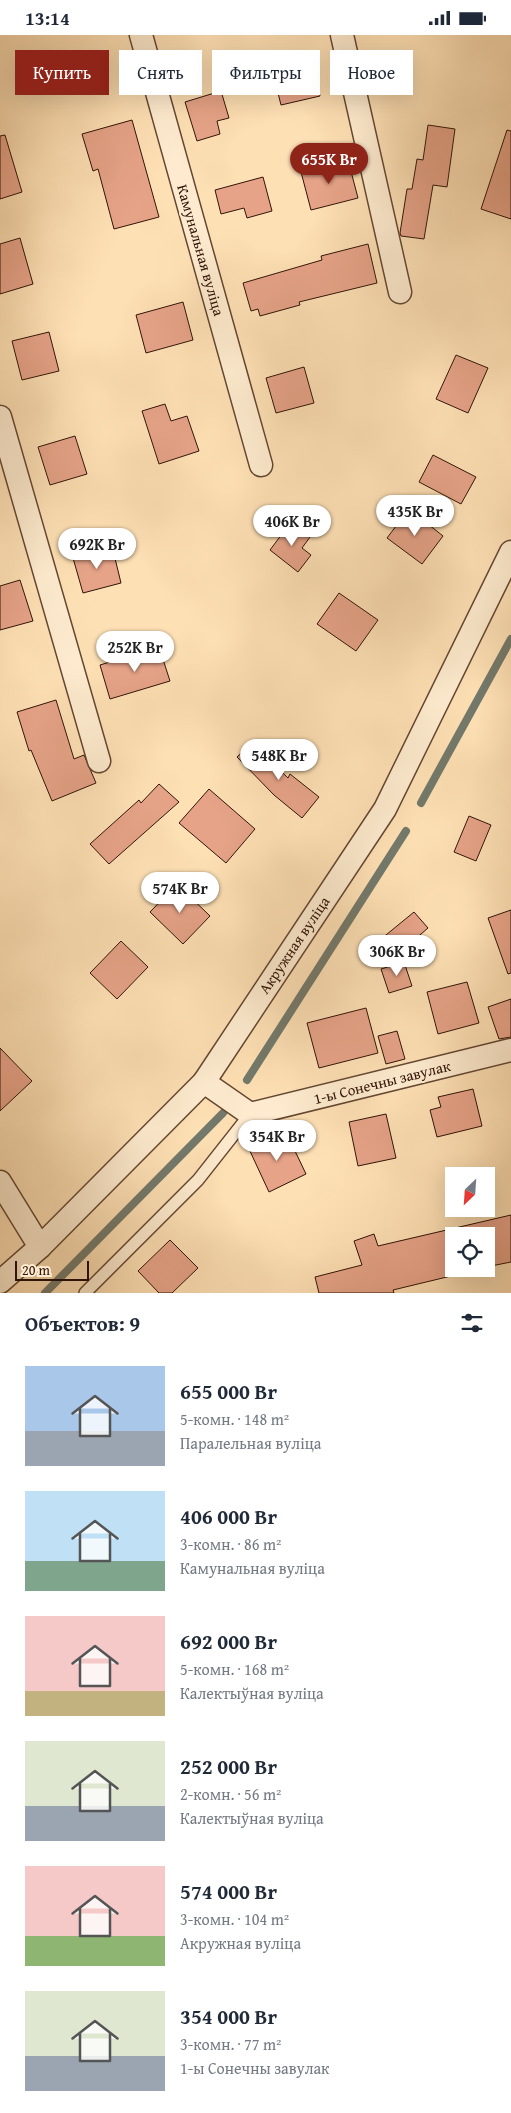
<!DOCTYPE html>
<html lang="ru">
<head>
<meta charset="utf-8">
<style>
	body { margin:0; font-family:"Gentium Book Plus",serif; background:#f6f6f7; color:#1f2937; height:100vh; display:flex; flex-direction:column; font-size:19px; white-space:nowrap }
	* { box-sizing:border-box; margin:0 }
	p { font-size:16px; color:#747a83 }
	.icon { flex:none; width:28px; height:28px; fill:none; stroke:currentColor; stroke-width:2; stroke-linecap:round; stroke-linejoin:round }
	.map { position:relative; height:1258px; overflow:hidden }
	.panel { display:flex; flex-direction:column; background:#fff; flex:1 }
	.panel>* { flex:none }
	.banner { position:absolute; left:15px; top:15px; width:481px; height:45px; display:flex; gap:10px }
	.needle { width:32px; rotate:205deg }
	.tools { position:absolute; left:445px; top:1132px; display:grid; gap:10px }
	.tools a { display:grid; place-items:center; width:50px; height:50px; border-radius:0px; background:#fff; box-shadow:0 5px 20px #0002; font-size:25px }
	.scale { position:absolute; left:15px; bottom:12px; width:74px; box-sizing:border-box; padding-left:5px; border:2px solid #301407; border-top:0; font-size:14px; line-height:18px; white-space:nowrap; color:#301407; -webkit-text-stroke:4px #feebcf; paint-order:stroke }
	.price { position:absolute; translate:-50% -42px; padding:0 11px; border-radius:18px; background:#fff; color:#222; font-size:16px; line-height:32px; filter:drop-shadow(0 1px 2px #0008) }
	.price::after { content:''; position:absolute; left:50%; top:30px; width:15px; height:11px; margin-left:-8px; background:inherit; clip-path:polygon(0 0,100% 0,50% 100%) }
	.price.current { background:#8f2418; color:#fff }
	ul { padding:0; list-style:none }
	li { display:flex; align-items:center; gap:15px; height:125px; padding:0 25px }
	li span { display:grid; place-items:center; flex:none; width:140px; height:100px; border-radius:0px; color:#555 }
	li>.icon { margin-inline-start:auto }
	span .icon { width:60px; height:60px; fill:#fffc; stroke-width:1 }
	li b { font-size:21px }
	h2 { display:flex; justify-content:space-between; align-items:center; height:60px; padding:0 25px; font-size:21px }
	.tag { padding:0 18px; border-radius:0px; background:#fff; box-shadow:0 5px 20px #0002; font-size:18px; line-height:45px }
	.tag.current { background:#8f2418; color:#fff }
	.status { display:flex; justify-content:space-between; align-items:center; height:35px; padding:0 25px; background:#fff; direction:ltr }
	.status svg { height:14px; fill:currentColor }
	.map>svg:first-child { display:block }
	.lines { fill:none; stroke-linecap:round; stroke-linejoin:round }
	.stream { stroke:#73796b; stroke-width:8 }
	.building { fill:#e6a388; stroke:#301407 }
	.lane-casing { stroke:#644732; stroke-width:14 }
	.street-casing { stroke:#644732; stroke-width:25 }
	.lane { stroke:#feebcf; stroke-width:11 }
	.street { stroke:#feebcf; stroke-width:22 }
	.labels { text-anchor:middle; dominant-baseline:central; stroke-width:4; stroke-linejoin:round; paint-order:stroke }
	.street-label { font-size:15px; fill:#301407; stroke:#feebcf }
</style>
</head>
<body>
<div class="status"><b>13:14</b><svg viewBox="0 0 49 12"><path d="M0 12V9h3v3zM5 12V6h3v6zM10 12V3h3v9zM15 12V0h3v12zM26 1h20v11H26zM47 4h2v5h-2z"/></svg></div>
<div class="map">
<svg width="511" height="1258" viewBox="0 0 511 1258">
	<rect width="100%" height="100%" fill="#fee0b5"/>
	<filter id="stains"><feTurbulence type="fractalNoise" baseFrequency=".004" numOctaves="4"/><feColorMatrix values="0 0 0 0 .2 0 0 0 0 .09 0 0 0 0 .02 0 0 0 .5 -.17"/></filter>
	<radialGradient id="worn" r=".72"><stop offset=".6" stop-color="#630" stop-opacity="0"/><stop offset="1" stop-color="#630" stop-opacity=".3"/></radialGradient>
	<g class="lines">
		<g class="stream">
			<path d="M421,768L511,604"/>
			<path d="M247,1045L406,796"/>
			<path d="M45,1258L223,1078"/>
		</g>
	</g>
	<g class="building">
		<path d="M311,21L320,61L281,70L277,54L265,57L260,33Z"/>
		<path d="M221,56L229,83L217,86L220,99L197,106L185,67Z"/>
		<path d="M132,85L159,182L114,194L98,134L93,136L82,99Z"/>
		<path d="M428,90L455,94L447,152L433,150L424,204L401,201L400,198L407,154H412L417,124L423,125Z"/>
		<path d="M507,95L511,96V184L481,174Z"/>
		<path d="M5,100L22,157L0,164V101Z"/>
		<path d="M348,125L358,163L311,175L301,137Z"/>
		<path d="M263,142L272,176L247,183L244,173L221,179L215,155Z"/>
		<path d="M20,203L33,249L0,259V209Z"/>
		<path d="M368,209L377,248L299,267L300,270L260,281L258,274L251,276L243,248L322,225L321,221Z"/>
		<path d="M183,267L193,305L146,318L136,280Z"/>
		<path d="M49,297L59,336L22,345L12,306Z"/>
		<path d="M456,320L488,333L468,378L436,364Z"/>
		<path d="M304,332L314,368L276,378L266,343Z"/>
		<path d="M165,369L171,386L187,381L199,416L159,429L142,376Z"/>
		<path d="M75,401L87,439L50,450L38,412Z"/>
		<path d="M433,420L476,442L461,469L419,447Z"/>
		<path d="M409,474L443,501L422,529L387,503Z"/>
		<path d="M291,487L310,502L302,513L311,520L298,537L270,515Z"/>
		<path d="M112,511L121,548L83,558L73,523Z"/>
		<path d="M20,545L33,586L0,595V551Z"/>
		<path d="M339,558L378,585L356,616L317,589Z"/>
		<path d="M159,612L170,646L110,664L100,630Z"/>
		<path d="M56,665L74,724L84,720L96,748L52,766L31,715L29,716L17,677Z"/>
		<path d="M252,708L288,743L290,739L319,762L302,783L274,760L237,722Z"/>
		<path d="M159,749L179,767L109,829L90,809L139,765L141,768Z"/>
		<path d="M209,754L255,794L226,828L179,788Z"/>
		<path d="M469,781L491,790L476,826L454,817Z"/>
		<path d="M177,849L210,881L183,909L150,877Z"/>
		<path d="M511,875V938L508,939L488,883Z"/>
		<path d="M414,877L428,893L390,926L375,909Z"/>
		<path d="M121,906L148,932L117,964L90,938Z"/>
		<path d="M404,927L412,951L389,958L381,934Z"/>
		<path d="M467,947L479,988L438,999L427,957Z"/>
		<path d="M511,964V1002L499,1004L488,972Z"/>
		<path d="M366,973L378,1018L319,1033L307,988Z"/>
		<path d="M397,996L405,1024L386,1029L378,1001Z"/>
		<path d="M0,1013L32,1046L0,1076Z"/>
		<path d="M473,1054L482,1091L437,1102L430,1075L441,1072L438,1062Z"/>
		<path d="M386,1079L396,1123L358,1131L349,1087Z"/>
		<path d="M286,1097L306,1139L269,1157L249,1114Z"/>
		<path d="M511,1180V1227L486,1232V1201H454V1234H480L393,1255L394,1258H319L315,1242L362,1230L354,1206L374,1199L378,1211Z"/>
		<path d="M170,1205L198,1233L172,1258H159L138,1236Z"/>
	</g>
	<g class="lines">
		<g class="lane-casing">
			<path id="lane" d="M85,1258L198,1145L250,1079"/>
		</g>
		<g class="street-casing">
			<g id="street">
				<path d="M141,0L261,430"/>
				<path d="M342,0L400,257"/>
				<path d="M0,382L99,726"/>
				<path d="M204,1047L250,1079L511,1015"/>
				<path d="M0,1147L40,1212"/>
				<path d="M0,1247L40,1212L204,1047L385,774L511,517"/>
			</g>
		</g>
		<use href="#lane" class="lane"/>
		<use href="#street" class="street"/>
	</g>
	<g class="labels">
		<g class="street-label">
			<text transform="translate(201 215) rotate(74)">Камунальная вуліца</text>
			<text transform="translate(294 910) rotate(-56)">Акружная вуліца</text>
			<text transform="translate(382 1047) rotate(-14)">1-ы Сонечны завулак</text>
		</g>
	</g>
	<rect width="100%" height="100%" filter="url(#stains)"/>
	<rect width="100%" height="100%" fill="url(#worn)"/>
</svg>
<div class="tools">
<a><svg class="needle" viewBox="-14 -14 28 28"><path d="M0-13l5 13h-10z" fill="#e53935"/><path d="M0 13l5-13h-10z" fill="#747a83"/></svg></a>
<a><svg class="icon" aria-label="locate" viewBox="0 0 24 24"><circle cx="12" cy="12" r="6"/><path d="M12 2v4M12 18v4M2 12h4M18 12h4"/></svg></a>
</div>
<div class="scale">20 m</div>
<b class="price current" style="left:329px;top:150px">655K Br</b>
<b class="price" style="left:415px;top:502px">435K Br</b>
<b class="price" style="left:292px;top:512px">406K Br</b>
<b class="price" style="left:97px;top:535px">692K Br</b>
<b class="price" style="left:135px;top:638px">252K Br</b>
<b class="price" style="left:279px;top:746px">548K Br</b>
<b class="price" style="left:180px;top:879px">574K Br</b>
<b class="price" style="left:397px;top:942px">306K Br</b>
<b class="price" style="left:277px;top:1127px">354K Br</b>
<div class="banner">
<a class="tag current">Купить</a>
<a class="tag">Снять</a>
<a class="tag">Фильтры</a>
<a class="tag">Новое</a>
</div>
</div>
<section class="panel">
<h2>Объектов: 9<svg class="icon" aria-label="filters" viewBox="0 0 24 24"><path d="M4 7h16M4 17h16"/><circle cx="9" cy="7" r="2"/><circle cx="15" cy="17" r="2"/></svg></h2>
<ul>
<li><span style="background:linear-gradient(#a9c7e8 65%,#9aa5b1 0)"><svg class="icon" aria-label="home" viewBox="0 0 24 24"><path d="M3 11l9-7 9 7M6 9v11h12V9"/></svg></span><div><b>655 000 Br</b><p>5-комн. · 148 m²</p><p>Паралельная вуліца</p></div></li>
<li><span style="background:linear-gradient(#bfe0f5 70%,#7fa58c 0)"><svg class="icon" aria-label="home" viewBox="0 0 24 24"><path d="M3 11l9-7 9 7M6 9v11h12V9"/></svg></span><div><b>406 000 Br</b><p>3-комн. · 86 m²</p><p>Камунальная вуліца</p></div></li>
<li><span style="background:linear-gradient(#f6c9c9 75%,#c2b280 0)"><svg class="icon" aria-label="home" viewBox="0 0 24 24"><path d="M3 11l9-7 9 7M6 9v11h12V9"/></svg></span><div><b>692 000 Br</b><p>5-комн. · 168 m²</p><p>Калектыўная вуліца</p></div></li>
<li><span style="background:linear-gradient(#dfe7d0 65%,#9aa5b1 0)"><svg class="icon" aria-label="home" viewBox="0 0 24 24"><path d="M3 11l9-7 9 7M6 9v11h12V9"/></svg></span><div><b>252 000 Br</b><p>2-комн. · 56 m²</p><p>Калектыўная вуліца</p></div></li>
<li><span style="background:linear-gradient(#f6c9c9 70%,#8fb573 0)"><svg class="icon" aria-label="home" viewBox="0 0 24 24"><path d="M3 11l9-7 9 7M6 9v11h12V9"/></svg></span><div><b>574 000 Br</b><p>3-комн. · 104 m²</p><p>Акружная вуліца</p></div></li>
<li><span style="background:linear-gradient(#dfe7d0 65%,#9aa5b1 0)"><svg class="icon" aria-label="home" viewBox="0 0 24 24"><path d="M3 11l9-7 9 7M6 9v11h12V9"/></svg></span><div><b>354 000 Br</b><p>3-комн. · 77 m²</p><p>1-ы Сонечны завулак</p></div></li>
</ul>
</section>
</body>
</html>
